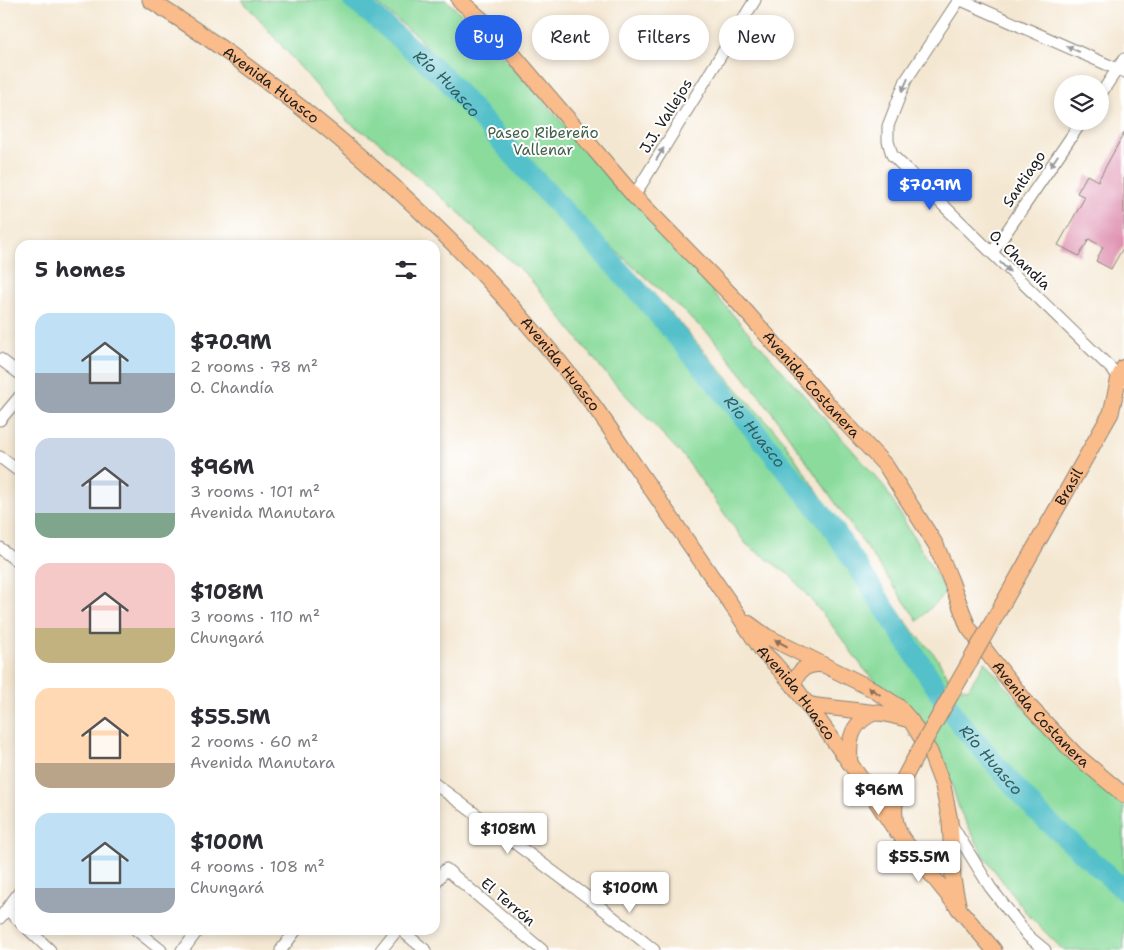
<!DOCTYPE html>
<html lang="en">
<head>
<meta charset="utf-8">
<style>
	body { margin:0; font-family:"Shantell Sans",sans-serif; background:#f7f7f7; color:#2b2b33; height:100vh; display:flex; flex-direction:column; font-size:19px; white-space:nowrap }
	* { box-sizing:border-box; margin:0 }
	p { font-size:16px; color:#7c7c81 }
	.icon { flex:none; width:28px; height:28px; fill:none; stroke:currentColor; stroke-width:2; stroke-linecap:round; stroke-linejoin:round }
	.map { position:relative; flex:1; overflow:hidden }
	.side { position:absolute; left:15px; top:240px; width:425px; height:695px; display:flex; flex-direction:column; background:#fff; border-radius:15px; box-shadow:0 2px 8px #0003 }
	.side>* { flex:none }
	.top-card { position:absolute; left:455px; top:15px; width:475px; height:45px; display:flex; gap:10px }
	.buttons { position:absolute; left:1054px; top:75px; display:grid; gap:10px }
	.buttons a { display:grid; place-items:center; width:55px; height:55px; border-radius:50%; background:#fff; box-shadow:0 2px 8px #0003; font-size:25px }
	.price { position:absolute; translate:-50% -42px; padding:0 11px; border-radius:5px; background:#fff; color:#222; font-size:16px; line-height:32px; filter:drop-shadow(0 1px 2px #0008) }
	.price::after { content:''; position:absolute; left:50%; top:30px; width:15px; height:11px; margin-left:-8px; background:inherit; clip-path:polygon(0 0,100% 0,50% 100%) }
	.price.active { background:#2563eb; color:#fff }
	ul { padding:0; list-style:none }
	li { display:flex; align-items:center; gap:15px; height:125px; padding:0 20px }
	li span { display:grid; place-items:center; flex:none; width:140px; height:100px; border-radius:15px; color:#555 }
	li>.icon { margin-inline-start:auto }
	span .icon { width:60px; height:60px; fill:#fffc; stroke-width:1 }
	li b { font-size:21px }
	h2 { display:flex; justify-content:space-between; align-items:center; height:60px; padding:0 20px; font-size:21px }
	.pill { padding:0 18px; border-radius:22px; background:#fff; box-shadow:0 2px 8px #0003; font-size:18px; line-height:45px }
	.pill.active { background:#2563eb; color:#fff }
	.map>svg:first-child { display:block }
	.green { fill:#8adb9c; stroke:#537c5c }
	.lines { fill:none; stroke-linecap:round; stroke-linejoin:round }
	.river { stroke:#52c0ca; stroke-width:21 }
	.building { fill:#dd8aab }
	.minor-casing { stroke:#888276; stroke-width:13 }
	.major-casing { stroke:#888276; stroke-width:17 }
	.minor { stroke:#fff; stroke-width:11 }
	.major { stroke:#f9bc8a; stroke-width:15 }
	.major-bridge-casing { stroke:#888276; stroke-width:17; stroke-linecap:butt }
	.major-bridge { stroke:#f9bc8a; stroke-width:15 }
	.oneway { fill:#999 }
	.oneway2 { fill:#8a6c53 }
	.labels { text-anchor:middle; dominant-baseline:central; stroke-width:4; stroke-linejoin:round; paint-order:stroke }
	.street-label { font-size:15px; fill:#1c1c1c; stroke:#fff }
	.park-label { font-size:15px; fill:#425f49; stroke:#fff }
	.water-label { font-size:16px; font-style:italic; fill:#325e62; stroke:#fff }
</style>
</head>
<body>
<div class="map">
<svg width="1124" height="950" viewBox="0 0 1124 950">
	<rect width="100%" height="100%" fill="#fff"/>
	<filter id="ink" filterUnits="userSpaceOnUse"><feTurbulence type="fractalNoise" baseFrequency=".02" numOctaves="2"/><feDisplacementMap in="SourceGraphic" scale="10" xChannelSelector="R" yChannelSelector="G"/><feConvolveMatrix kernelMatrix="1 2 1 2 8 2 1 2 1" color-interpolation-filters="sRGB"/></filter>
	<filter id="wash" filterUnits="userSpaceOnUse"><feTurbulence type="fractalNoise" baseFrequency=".0096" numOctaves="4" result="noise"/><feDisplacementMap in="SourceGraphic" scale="20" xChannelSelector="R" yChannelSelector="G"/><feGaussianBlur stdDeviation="1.12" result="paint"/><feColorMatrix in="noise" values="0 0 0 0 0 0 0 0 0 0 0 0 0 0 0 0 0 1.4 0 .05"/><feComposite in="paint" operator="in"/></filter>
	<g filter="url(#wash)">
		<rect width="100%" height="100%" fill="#f4e7d1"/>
		<path class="green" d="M242,0H348L374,22L425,62L514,148L445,65L430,52L417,36L372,0H446L480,31L616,182L883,485L946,592L918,621L769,408L712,337L589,227L561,198L557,209L624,280L640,278L744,397L780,436L844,530L883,590L913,631L936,656L953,686L968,689L985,662L1046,734L1124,806V950H1063L1028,915L985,858L960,811L948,773L934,748L902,709L864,669L831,624L791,576L746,544L685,458L607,375L527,275L479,234L462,215L407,168L379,142L348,122Z"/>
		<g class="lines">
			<path class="river" id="s1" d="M353,0L375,17L446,79L539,184L640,293L721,389L830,524L958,721L1036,811L1124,890"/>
		</g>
		<g id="blocks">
			<path class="building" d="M1124,133V246L1111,269L1096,261L1103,247L1089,239L1079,256L1058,245L1085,197L1077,193L1087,175L1098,181Z"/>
		</g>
	</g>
	<g filter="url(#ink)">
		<use href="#blocks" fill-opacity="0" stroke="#888276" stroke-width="1"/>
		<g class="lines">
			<g class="minor-casing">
				<g id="minor">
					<path d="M959,0L906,80L888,126V141L892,155L992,253L1124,381"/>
					<path d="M961,0L1124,72"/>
					<path d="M1100,95L1124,59"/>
					<path d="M634,196L755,0"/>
					<path d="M992,253L1082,121"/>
					<path d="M0,359L20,374"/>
					<path d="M0,420L20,396"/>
					<path d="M0,457L20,472"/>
					<path d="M0,548L20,564"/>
					<path d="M435,784L598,905L654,950"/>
					<path d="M951,824L990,887L1028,936L1045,950"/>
					<path d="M435,883L446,869L542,950"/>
					<path d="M7,909L20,922"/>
					<path d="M0,918L20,891"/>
					<path d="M29,930L50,950"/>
					<path d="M136,930L161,950"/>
					<path d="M401,930L425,950"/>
					<path d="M182,950L184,949L198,930"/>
					<path d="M281,950L296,930"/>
					<path d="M381,950L397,930"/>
				</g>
			</g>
			<g class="major-casing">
				<g id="major">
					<path id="s2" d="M150,0C316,106 460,234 581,389C601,414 618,441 636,467C670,517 705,566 739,616L763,652L774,663L794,686L862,780C873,787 885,791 898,790"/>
					<path id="s3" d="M459,0L487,24L634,196L734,298L825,401L886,466L936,545L951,581L968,627L992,659L1030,707L1075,754L1124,795"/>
					<path id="s4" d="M1027,561L1111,413L1119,377L1124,367"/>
					<path d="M748,623L766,636L872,689L898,706L911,721L930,752L943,786L950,821L953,879L959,909"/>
					<path d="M794,686C796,671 808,662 823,665"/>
					<path d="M808,704L817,706L886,714L910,720"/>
					<path d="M850,763C848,738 852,722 876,712"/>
					<path d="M911,765C897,790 887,811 902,838L959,909L994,950"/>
					<path d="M863,781L896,831"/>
				</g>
			</g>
			<use href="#minor" class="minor"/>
			<use href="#major" class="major"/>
			<g class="major-bridge-casing">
				<path id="major-bridge" d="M911,765L1027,561"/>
			</g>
			<use href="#major-bridge" class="major-bridge"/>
		</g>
		<defs><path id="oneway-solid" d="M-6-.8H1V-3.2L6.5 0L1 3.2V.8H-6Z" transform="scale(1.25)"/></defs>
		<g class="oneway">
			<use href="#oneway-solid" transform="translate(1073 49) rotate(-156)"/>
			<use href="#oneway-solid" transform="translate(905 85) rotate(114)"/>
			<use href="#oneway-solid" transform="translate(660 154) rotate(-58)"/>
			<use href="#oneway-solid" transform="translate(1054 161) rotate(124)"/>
			<use href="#oneway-solid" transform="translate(1005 267) rotate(44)"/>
		</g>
		<g class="oneway2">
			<use href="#oneway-solid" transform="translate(781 643) rotate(-152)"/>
			<use href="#oneway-solid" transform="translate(874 691) rotate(-149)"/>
		</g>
	</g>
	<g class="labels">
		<g class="street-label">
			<text stroke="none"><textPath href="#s2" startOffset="148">Avenida Huasco</textPath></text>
			<text transform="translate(666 116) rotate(-58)">J.J. Vallejos</text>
			<text transform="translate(1024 179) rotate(-56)">Santiago</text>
			<text transform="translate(1020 260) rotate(44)">O. Chandía</text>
			<text stroke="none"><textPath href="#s2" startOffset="551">Avenida Huasco</textPath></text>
			<text stroke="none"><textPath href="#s3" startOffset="522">Avenida Costanera</textPath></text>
			<text stroke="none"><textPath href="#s4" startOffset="85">Brasil</textPath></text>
			<text stroke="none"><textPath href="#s2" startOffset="956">Avenida Huasco</textPath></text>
			<text stroke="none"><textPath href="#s3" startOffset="928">Avenida Costanera</textPath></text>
			<text transform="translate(508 902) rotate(40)">El Terrón</text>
		</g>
		<g class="park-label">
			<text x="543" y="133">Paseo Ribereño<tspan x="543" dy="17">Vallenar</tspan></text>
		</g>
		<g class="water-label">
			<text stroke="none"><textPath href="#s1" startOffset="126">Río Huasco</textPath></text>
			<text stroke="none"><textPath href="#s1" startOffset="591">Río Huasco</textPath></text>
			<text stroke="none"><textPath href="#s1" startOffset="996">Río Huasco</textPath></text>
		</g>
	</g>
</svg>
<div class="buttons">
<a><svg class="icon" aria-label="layers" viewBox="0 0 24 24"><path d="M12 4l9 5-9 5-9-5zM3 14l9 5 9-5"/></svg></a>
</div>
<b class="price active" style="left:930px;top:211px">$70.9M</b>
<b class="price" style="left:879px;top:816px">$96M</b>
<b class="price" style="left:508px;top:855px">$108M</b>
<b class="price" style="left:919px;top:883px">$55.5M</b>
<b class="price" style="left:630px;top:914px">$100M</b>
<div class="top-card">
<a class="pill active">Buy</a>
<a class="pill">Rent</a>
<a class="pill">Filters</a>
<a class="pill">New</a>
</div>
<section class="side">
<h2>5 homes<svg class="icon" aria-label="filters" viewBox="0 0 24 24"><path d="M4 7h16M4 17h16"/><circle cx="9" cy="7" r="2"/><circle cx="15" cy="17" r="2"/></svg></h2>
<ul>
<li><span style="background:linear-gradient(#bfe0f5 60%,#9aa5b1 0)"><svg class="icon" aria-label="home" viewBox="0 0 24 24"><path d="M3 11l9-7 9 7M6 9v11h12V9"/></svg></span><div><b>$70.9M</b><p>2 rooms · 78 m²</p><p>O. Chandía</p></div></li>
<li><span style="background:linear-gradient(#c9d6e8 75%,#7fa58c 0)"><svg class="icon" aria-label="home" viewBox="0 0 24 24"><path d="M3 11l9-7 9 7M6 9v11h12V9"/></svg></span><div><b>$96M</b><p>3 rooms · 101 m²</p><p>Avenida Manutara</p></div></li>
<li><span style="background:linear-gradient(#f6c9c9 65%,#c2b280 0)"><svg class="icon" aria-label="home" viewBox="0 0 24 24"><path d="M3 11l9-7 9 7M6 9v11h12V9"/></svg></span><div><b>$108M</b><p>3 rooms · 110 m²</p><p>Chungará</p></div></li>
<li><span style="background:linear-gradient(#ffd9b3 75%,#b9a48a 0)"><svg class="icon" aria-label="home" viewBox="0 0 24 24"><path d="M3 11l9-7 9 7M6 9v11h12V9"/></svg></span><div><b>$55.5M</b><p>2 rooms · 60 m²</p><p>Avenida Manutara</p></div></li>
<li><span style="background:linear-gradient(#bfe0f5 75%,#9aa5b1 0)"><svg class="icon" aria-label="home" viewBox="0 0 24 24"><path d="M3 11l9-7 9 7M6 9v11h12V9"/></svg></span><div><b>$100M</b><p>4 rooms · 108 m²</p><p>Chungará</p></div></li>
</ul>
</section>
</div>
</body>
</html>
